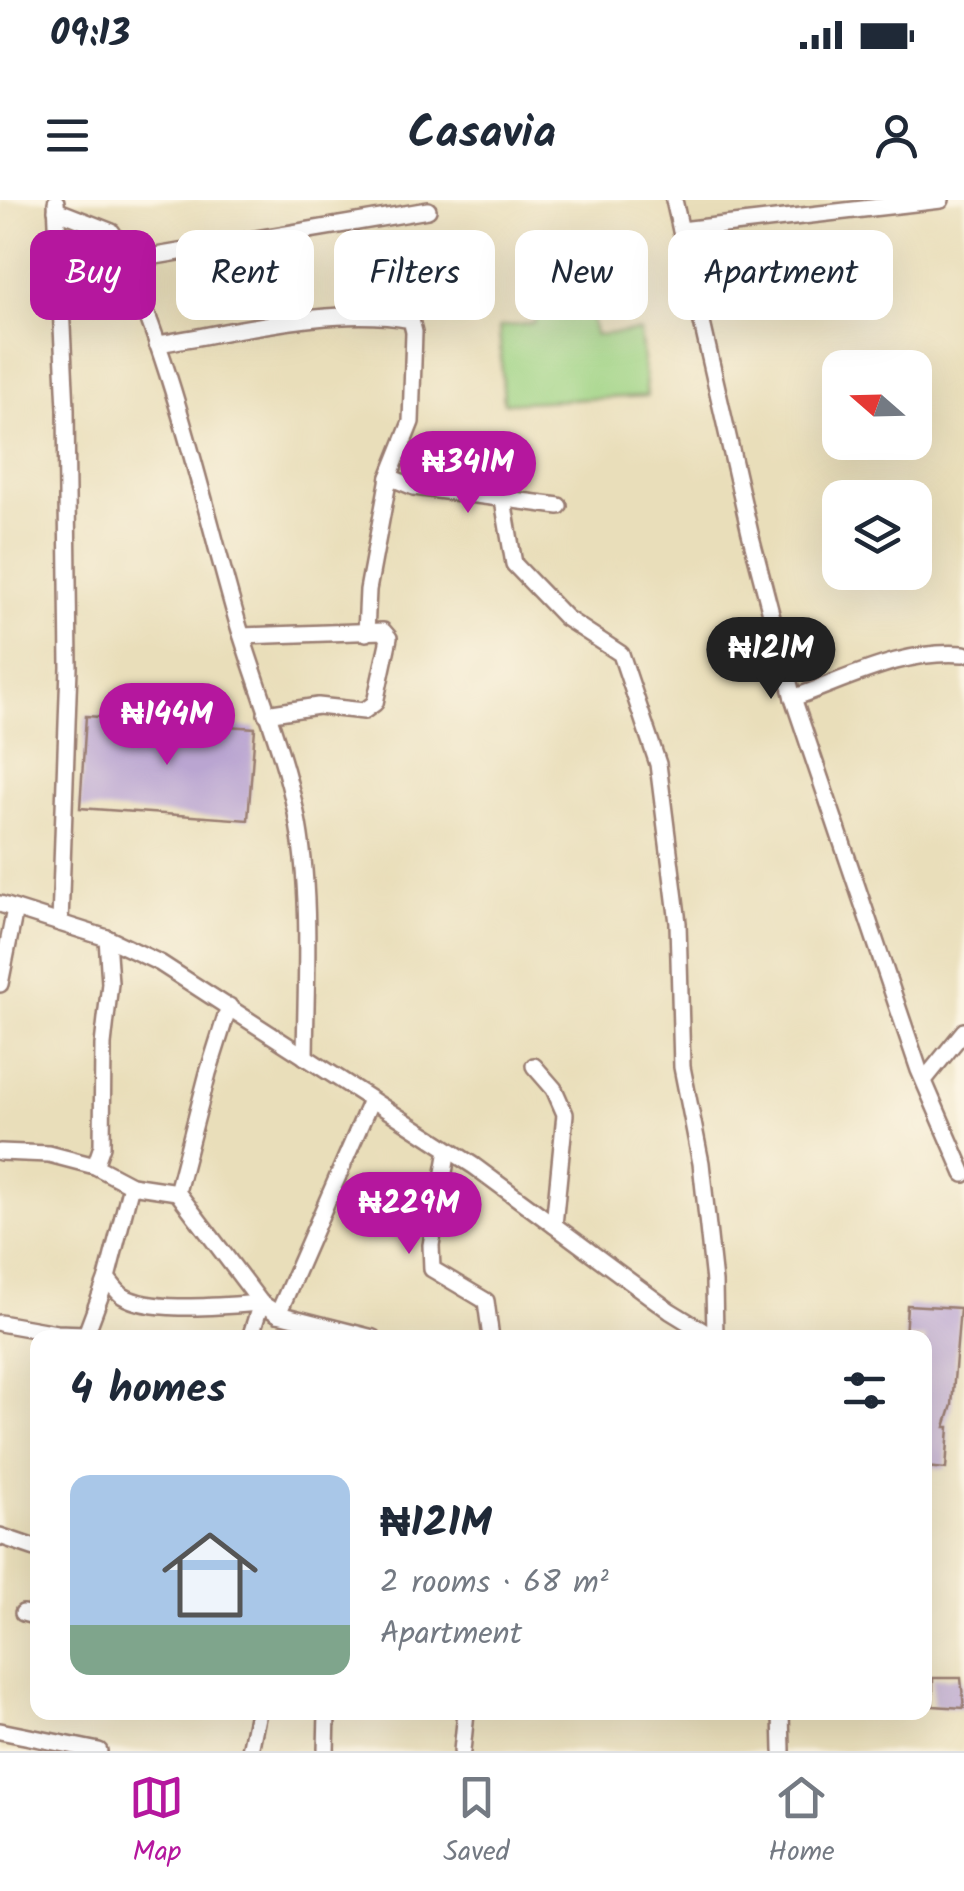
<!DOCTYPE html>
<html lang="en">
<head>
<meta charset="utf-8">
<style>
	body { margin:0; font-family:Kalam,sans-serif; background:#f2f2f3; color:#1f2937; height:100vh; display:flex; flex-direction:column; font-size:38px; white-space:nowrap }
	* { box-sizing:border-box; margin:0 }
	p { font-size:32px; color:#747a83 }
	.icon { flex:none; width:55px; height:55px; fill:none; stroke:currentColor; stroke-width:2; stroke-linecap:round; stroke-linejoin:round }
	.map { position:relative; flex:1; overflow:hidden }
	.drawer { position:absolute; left:30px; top:1130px; width:902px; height:390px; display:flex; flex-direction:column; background:#fff; border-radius:20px; box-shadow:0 10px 40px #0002 }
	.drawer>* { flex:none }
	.banner { position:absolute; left:30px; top:30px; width:905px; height:90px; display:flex; gap:20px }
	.needle { width:65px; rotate:290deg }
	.controls { position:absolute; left:822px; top:150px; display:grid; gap:20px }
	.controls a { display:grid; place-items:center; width:110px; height:110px; border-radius:20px; background:#fff; box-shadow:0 10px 40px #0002; font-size:50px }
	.price { position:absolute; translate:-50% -85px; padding:0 22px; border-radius:35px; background:#b5179e; color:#fff; font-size:32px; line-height:65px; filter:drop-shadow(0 2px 5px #0008) }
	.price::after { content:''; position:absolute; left:50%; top:60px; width:30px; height:22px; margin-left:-15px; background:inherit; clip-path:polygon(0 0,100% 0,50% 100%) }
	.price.selected { background:#222; color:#fff }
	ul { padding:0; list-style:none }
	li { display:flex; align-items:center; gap:30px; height:250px; padding:0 40px }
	li span { display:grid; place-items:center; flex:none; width:280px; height:200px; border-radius:20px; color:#555 }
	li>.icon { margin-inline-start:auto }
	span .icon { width:120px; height:120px; fill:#fffc; stroke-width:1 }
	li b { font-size:42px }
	h2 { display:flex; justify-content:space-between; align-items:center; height:120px; padding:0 40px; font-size:42px }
	.tag { padding:0 35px; border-radius:20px; background:#fff; box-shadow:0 10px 40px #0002; font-size:35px; line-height:90px }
	.tag.selected { background:#b5179e; color:#fff }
	.status { display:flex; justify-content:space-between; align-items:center; height:70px; padding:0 50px; background:#fff; direction:ltr }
	.status svg { height:28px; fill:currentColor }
	header { display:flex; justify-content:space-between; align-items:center; height:130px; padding:0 40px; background:#fff; font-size:45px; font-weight:700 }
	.tabs { display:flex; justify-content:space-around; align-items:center; height:140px; border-top:2px solid #e0e1e3; background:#fff; font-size:28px; color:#747a83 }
	.tabs a { display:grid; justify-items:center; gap:5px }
	.tabs .selected { color:#b5179e }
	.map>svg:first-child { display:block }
	.park { fill:#9fd384; stroke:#747958; stroke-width:2.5 }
	.building { fill:#baa5d1 }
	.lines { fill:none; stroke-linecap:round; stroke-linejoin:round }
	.street-casing { stroke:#9a7e72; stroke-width:20 }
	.street { stroke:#fff; stroke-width:15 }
</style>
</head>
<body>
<div class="status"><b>09:13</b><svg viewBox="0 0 49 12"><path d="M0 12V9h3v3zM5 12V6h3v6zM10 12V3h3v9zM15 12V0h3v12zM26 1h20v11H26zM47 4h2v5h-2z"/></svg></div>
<header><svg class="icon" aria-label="menu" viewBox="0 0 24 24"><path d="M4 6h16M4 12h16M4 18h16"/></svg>Casavia<svg class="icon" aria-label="person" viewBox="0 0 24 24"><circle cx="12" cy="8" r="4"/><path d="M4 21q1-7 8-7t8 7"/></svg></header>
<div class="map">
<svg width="964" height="1551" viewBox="0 0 964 1551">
	<rect width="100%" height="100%" fill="#fcf5e5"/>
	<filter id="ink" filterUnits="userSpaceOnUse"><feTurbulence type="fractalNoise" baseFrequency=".01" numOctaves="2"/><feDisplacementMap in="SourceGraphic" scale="20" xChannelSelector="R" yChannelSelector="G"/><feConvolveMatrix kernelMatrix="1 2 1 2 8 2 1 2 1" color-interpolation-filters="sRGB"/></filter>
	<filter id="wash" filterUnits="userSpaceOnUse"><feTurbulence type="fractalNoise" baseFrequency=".0048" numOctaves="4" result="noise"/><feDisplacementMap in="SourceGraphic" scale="40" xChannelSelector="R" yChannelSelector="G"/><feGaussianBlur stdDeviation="2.25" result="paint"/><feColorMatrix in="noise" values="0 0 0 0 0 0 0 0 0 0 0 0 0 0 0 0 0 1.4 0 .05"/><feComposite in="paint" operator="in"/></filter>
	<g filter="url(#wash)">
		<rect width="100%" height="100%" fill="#e9deba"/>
		<path class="park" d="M528,80H585L595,135L640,131L647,196L504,203L499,127L535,123Z"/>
		<g id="blocks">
			<g class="building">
				<path d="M86,516L255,528L248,620L80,608Z"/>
				<path d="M907,1105L960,1108L952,1205L945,1227H949L946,1269L925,1267V1138H905Z"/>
				<path d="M933,1478H961L964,1508L933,1506Z"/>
			</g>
		</g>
	</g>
	<g filter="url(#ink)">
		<use href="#blocks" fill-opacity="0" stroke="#9a7e72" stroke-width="2.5"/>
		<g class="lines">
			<g class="street-casing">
				<g id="street">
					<path d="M674,0L750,333L793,498L919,870L964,974"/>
					<path d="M56,2L66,209L69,467L60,723"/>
					<path d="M56,10L112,32C172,156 200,292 238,424C256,484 284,552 296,613C312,692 306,777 305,857"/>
					<path d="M681,30L941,0"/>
					<path d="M126,61L428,10"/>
					<path d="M157,144C234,132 335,105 411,120L414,132L411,222L389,277L368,390L366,433"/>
					<path d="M389,277L414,287L559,306"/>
					<path d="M503,300L514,364L566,418L621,454L658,564L678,723L682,867L701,963L714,1082L715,1138"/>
					<path d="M242,436L383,431L389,438L375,503L364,511L318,506L266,514"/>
					<path d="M793,498C850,478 903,449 964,454"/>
					<path d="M0,704L107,738L160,763L474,966L670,1111L714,1138"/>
					<path d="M0,784L15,709"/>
					<path d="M534,866L554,889L565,914L554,1025"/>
					<path d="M925,879L964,831"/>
					<path d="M448,950L431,1045L432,1069L486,1101L491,1138"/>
					<path d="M0,952L49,954L95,966L131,985L177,992L261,1103L278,1114L373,1138"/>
					<path d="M95,966L102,946L103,845L110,783L107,738"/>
					<path d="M177,992L208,873L229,806"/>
					<path d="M107,1078C112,1084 117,1092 123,1096C152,1114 227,1105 261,1103L250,1138"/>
					<path d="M278,1114L371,900"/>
					<path d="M0,1123L56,1133L86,1134L107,1078L131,985"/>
					<path d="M0,1336L38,1349"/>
					<path d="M23,1413L38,1417"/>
					<path d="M781,1512L782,1551"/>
					<path d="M0,1531L99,1551"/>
					<path d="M250,1551L258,1512"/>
					<path d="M326,1551L327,1512"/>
					<path d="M462,1551L466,1512"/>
				</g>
			</g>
			<use href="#street" class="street"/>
		</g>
	</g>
</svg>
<div class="controls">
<a><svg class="needle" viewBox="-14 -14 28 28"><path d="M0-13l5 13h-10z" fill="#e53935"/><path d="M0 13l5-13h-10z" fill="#747a83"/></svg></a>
<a><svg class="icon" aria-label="layers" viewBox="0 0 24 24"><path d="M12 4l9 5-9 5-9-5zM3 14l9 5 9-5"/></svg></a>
</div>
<b class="price" style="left:468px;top:316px">₦341M</b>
<b class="price selected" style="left:771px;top:502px">₦121M</b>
<b class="price" style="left:167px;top:568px">₦144M</b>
<b class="price" style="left:409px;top:1057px">₦229M</b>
<div class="banner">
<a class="tag selected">Buy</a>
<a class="tag">Rent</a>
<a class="tag">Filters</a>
<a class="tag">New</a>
<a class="tag">Apartment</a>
</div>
<section class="drawer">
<h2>4 homes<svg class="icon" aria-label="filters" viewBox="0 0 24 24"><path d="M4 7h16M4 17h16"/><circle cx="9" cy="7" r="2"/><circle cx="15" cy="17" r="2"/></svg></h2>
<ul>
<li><span style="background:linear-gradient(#a9c7e8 75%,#7fa58c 0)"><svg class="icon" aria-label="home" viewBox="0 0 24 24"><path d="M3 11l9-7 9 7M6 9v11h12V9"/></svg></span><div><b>₦121M</b><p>2 rooms · 68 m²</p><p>Apartment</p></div></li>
</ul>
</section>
</div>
<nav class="tabs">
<a class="selected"><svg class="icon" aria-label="map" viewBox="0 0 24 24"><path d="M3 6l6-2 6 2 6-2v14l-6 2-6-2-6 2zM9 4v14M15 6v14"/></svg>Map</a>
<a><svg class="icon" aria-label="saved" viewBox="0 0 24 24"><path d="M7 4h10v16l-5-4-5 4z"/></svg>Saved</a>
<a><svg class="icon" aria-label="home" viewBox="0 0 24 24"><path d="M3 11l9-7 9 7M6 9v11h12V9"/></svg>Home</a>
</nav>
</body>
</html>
